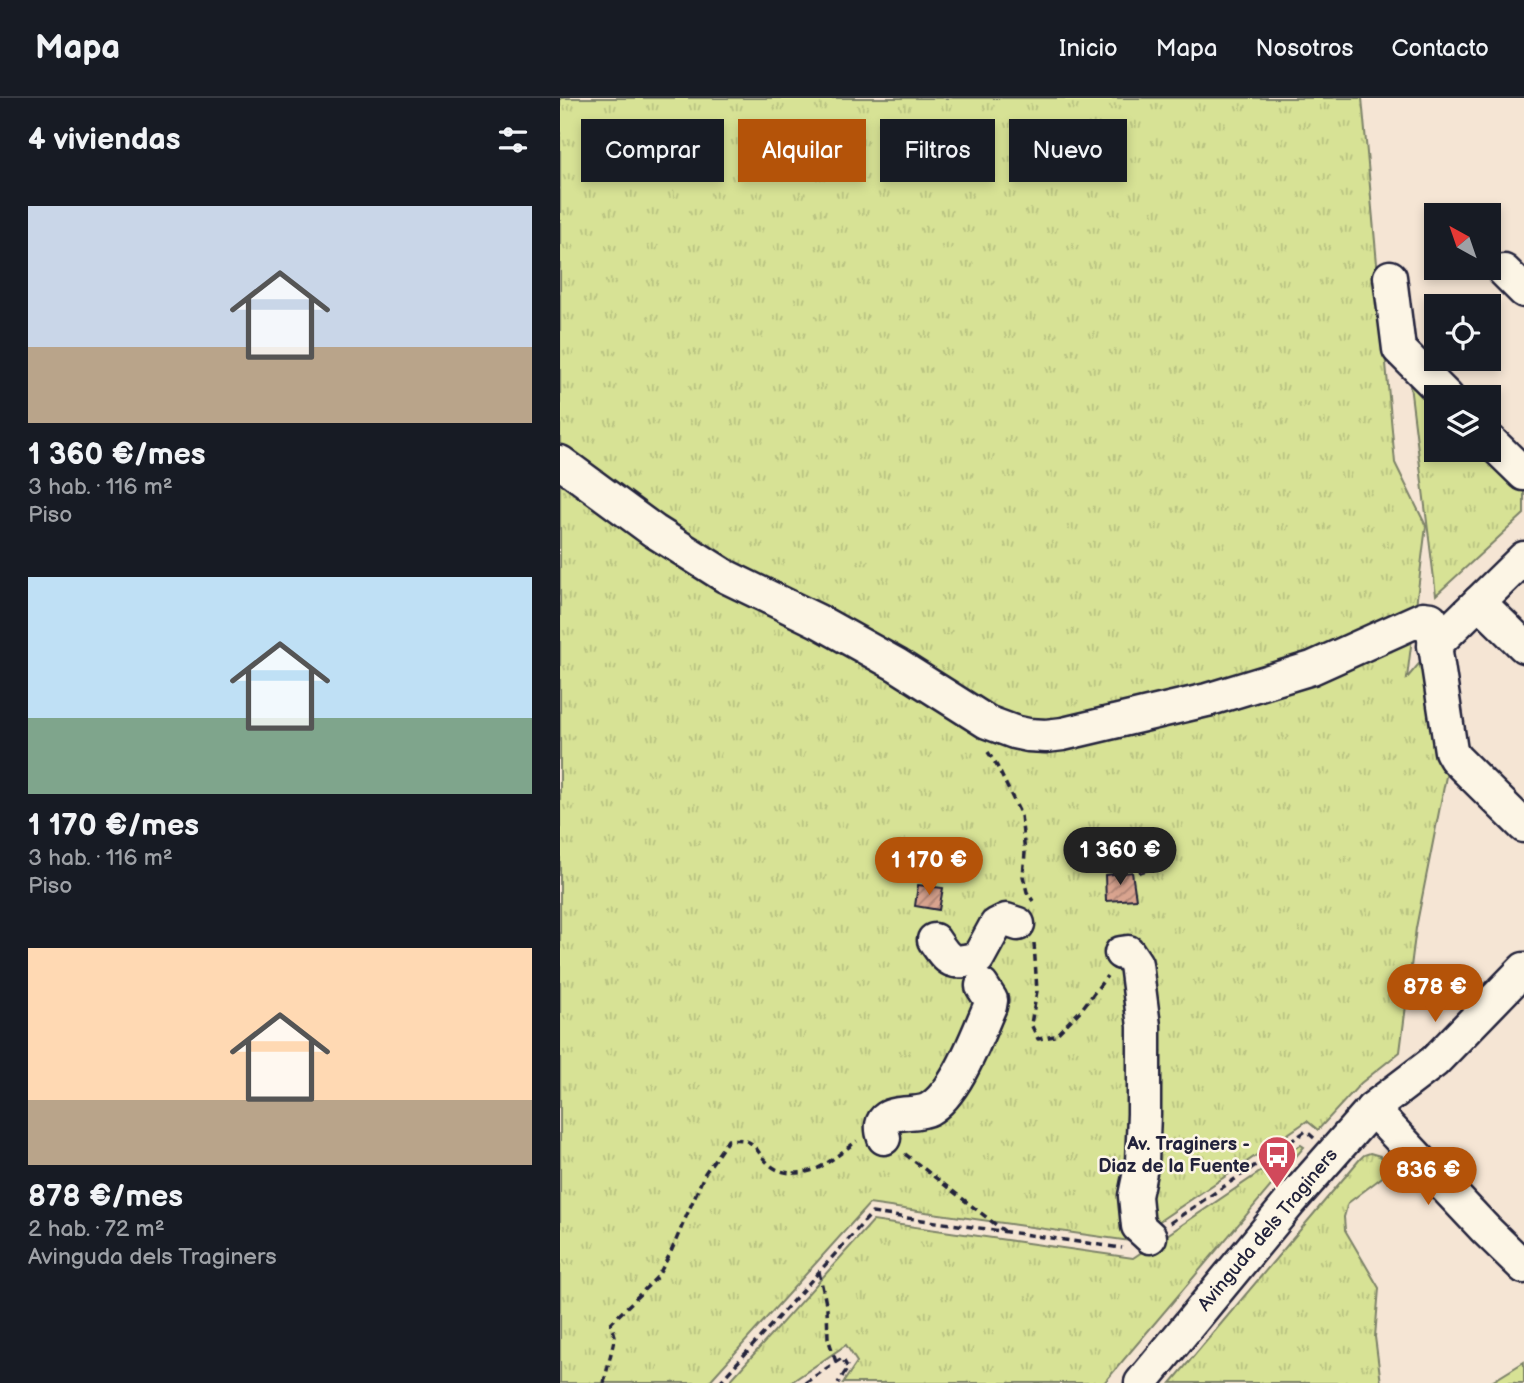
<!DOCTYPE html>
<html lang="es">
<head>
<meta charset="utf-8">
<style>
	body { margin:0; font-family:"Balsamiq Sans",sans-serif; background:#20242c; color:#f1f3f6; height:100vh; display:flex; flex-direction:column; font-size:26px; white-space:nowrap }
	* { box-sizing:border-box; margin:0 }
	p { font-size:23px; color:#9ea1a6 }
	.icon { flex:none; width:38px; height:38px; fill:none; stroke:currentColor; stroke-width:2; stroke-linecap:round; stroke-linejoin:round }
	.map { position:relative; flex:1; overflow:hidden }
	.drawer { display:flex; flex-direction:column; background:#171b24; width:560px }
	.drawer>* { flex:none }
	.top-card { position:absolute; left:21px; top:21px; width:665px; height:63px; display:flex; gap:14px }
	.needle { width:46px; rotate:320deg }
	.controls { position:absolute; left:864px; top:105px; display:grid; gap:14px }
	.controls a { display:grid; place-items:center; width:77px; height:77px; border-radius:0px; background:#171b24; box-shadow:0 4px 10px #0003; font-size:35px }
	.price { position:absolute; translate:-50% -60px; padding:0 16px; border-radius:24px; background:#b45309; color:#fff; font-size:23px; line-height:46px; filter:drop-shadow(0 2px 4px #0008) }
	.price::after { content:''; position:absolute; left:50%; top:42px; width:21px; height:16px; margin-left:-10px; background:inherit; clip-path:polygon(0 0,100% 0,50% 100%) }
	.price.on { background:#222; color:#fff }
	ul { padding:0; list-style:none }
	li { display:grid; align-content:center; gap:14px; height:371px; padding:0 28px }
	li span { display:grid; place-items:center; height:217px; border-radius:0px; color:#555 }
	li>.icon { margin-inline-start:auto }
	span .icon { width:126px; height:126px; fill:#fffc; stroke-width:1 }
	li b { font-size:30px }
	h2 { display:flex; justify-content:space-between; align-items:center; height:84px; padding:0 28px; font-size:30px }
	.tag { padding:0 24px; border-radius:0px; background:#171b24; box-shadow:0 4px 10px #0003; font-size:24px; line-height:63px }
	.tag.on { background:#b45309; color:#fff }
	header { display:flex; align-items:center; gap:42px; box-sizing:border-box; height:98px; padding:0 35px; background:#171b24; border-bottom:2px solid #363941 }
	header strong { font-size:33px }
	nav { display:flex; gap:38px; margin-inline-start:auto; font-size:24px }
	main { display:flex; flex:1; min-height:0 }
	.map>svg:first-child { display:block }
	.grass { fill:url(#grass-tufts); stroke:#7c8268; stroke-width:2 }
	.building { fill:url(#building-hatch); stroke:#22223b; stroke-width:2 }
	.lines { fill:none; stroke-linecap:round; stroke-linejoin:round }
	.minor-casing { stroke:#22223b; stroke-width:37 }
	.path { stroke:#22223b; stroke-width:3.5; stroke-dasharray:7 5; stroke-linecap:butt }
	.minor { stroke:#fcf5e5; stroke-width:32 }
	.labels { text-anchor:middle; dominant-baseline:central; stroke-width:5; stroke-linejoin:round; paint-order:stroke }
	.poi-label { font-size:19px; font-weight:bold; fill:#22223b; stroke:#fcf5e5; text-anchor:end }
	.street-label { font-size:19px; fill:#22223b; stroke:#fcf5e5 }
</style>
</head>
<body>
<header>
<strong>Mapa</strong>
<nav><a>Inicio</a><a>Mapa</a><a>Nosotros</a><a>Contacto</a></nav>
</header>
<main>
<section class="drawer">
<h2>4 viviendas<svg class="icon" aria-label="filters" viewBox="0 0 24 24"><path d="M4 7h16M4 17h16"/><circle cx="9" cy="7" r="2"/><circle cx="15" cy="17" r="2"/></svg></h2>
<ul>
<li><span style="background:linear-gradient(#c9d6e8 65%,#b9a48a 0)"><svg class="icon" aria-label="home" viewBox="0 0 24 24"><path d="M3 11l9-7 9 7M6 9v11h12V9"/></svg></span><div><b>1 360 €/mes</b><p>3 hab. · 116 m²</p><p>Piso</p></div></li>
<li><span style="background:linear-gradient(#bfe0f5 65%,#7fa58c 0)"><svg class="icon" aria-label="home" viewBox="0 0 24 24"><path d="M3 11l9-7 9 7M6 9v11h12V9"/></svg></span><div><b>1 170 €/mes</b><p>3 hab. · 116 m²</p><p>Piso</p></div></li>
<li><span style="background:linear-gradient(#ffd9b3 70%,#b9a48a 0)"><svg class="icon" aria-label="home" viewBox="0 0 24 24"><path d="M3 11l9-7 9 7M6 9v11h12V9"/></svg></span><div><b>878 €/mes</b><p>2 hab. · 72 m²</p><p>Avinguda dels Traginers</p></div></li>
</ul>
</section>
<div class="map">
<svg width="964" height="1285" viewBox="0 0 964 1285">
	<defs>
		<pattern id="grass-tufts" width="24" height="20" patternUnits="userSpaceOnUse" patternTransform="scale(1.75)"><rect width="24" height="20" fill="#d7e295"/><path d="M3 7l-1-3M5 7V3M7 7l1-3M15 17l-1-3M17 17v-4M19 17l1-3" fill="none" stroke="#b8c281"/></pattern>
		<pattern id="building-hatch" width="6" height="6" patternUnits="userSpaceOnUse" patternTransform="scale(1.75)"><rect width="6" height="6" fill="#d9a48f"/><path d="M-1 1l2-2M0 6l6-6M5 7l2-2" fill="none" stroke="#b08576"/></pattern>
	</defs>
	<rect width="100%" height="100%" fill="#f5e5d4"/>
	<filter id="ink" filterUnits="userSpaceOnUse"><feTurbulence type="fractalNoise" baseFrequency=".0143" numOctaves="2"/><feDisplacementMap in="SourceGraphic" scale="14" xChannelSelector="R" yChannelSelector="G"/><feConvolveMatrix kernelMatrix="1 2 1 2 8 2 1 2 1" color-interpolation-filters="sRGB"/></filter>
	<g filter="url(#ink)">
		<g class="grass">
			<path d="M0,0H802L835,365L866,428L847,580L874,548L891,653L856,830L840,954L801,985L758,1032L747,1023L570,1143L309,1106L148,1285H0Z"/>
			<path d="M848,271L877,300V352H927L964,390V416L876,497Z"/>
			<path d="M741,1047L744,1049L544,1285H283L297,1264L286,1247L230,1285H168L313,1123L573,1160L737,1049Z"/>
			<path d="M810,1055L820,1058L833,1071L788,1105L784,1119L785,1132L819,1190L815,1239L821,1285H611L800,1061L804,1057Z"/>
			<path d="M964,1264V1285H930Z"/>
		</g>
		<g class="building">
			<path d="M594,745L600,768L580,775L575,750Z"/>
			<path d="M572,774L576,801L546,803L545,777Z"/>
			<path d="M358,787L383,790L379,812L355,808Z"/>
		</g>
		<g class="lines">
			<g class="minor-casing">
				<g id="minor">
					<path d="M944,173L964,193"/>
					<path d="M830,179L839,251L887,299"/>
					<path d="M929,342L964,376"/>
					<path d="M0,364L94,433L165,478L258,523L337,567L427,624L454,634L468,637L486,638L503,636L647,602L752,570L863,520L871,521L891,653L895,660L964,728"/>
					<path d="M919,504L964,548"/>
					<path d="M874,548L964,460"/>
					<path d="M374,842C389,864 391,867 418,860L436,827L446,822L458,826"/>
					<path d="M561,855L568,854L576,866L584,928V1016L582,1064L575,1098L578,1128L590,1139"/>
					<path d="M812,1011L926,1132L964,1169"/>
					<path d="M324,1040C312,1007 353,1020 369,1011C397,995 417,937 430,908L431,902L422,888"/>
					<path d="M581,1285L730,1104L812,1011L875,963L964,871"/>
				</g>
			</g>
			<g class="path">
				<path d="M428,654L437,668L461,717L465,755L463,778L467,794L473,803"/>
				<path d="M474,845L477,893L471,926L478,941L495,938L521,912L547,878"/>
				<path d="M345,1056L444,1133"/>
				<path d="M610,1125L746,1033L754,1040"/>
				<path d="M259,1174L267,1210L268,1240L276,1264"/>
				<path d="M44,1285L55,1238L51,1225L98,1178L110,1156L145,1075L168,1042C198,1039 192,1051 210,1067C223,1079 249,1076 262,1068C274,1061 286,1051 297,1043"/>
				<path d="M159,1285L312,1115L562,1150"/>
				<path d="M245,1285L282,1260L288,1270L278,1285"/>
			</g>
			<use href="#minor" class="minor"/>
		</g>
	</g>
	<defs>
		<g id="bus-pin" transform="scale(2.0125)"><path d="M0 17L-7.5 6A9.5 9.5 0 1 1 7.5 6Z" fill="#d1495b" stroke="#fcf5e5"/><path d="M-5-6H5V4H4V6H2V4H-2V6H-4V4H-5ZM-3.5-4V0h7V-4ZM-3.5 1.2v1.5H-2V1.2ZM2 1.2v1.5H3.5V1.2Z" fill="#fff"/></g>
	</defs>
	<g fill-rule="evenodd">
		<use href="#bus-pin" x="717" y="1057"/>
	</g>
	<g class="labels">
		<g class="poi-label">
			<text x="690" y="1046">Av. Traginers -<tspan x="690" dy="22">Diaz de la Fuente</tspan></text>
		</g>
		<g class="street-label">
			<text transform="translate(708 1132) rotate(-50)">Avinguda dels Traginers</text>
		</g>
	</g>
</svg>
<div class="controls">
<a><svg class="needle" viewBox="-14 -14 28 28"><path d="M0-13l5 13h-10z" fill="#e53935"/><path d="M0 13l5-13h-10z" fill="#9ea1a6"/></svg></a>
<a><svg class="icon" aria-label="locate" viewBox="0 0 24 24"><circle cx="12" cy="12" r="6"/><path d="M12 2v4M12 18v4M2 12h4M18 12h4"/></svg></a>
<a><svg class="icon" aria-label="layers" viewBox="0 0 24 24"><path d="M12 4l9 5-9 5-9-5zM3 14l9 5 9-5"/></svg></a>
</div>
<b class="price on" style="left:560px;top:789px">1 360 €</b>
<b class="price" style="left:369px;top:799px">1 170 €</b>
<b class="price" style="left:875px;top:926px">878 €</b>
<b class="price" style="left:868px;top:1109px">836 €</b>
<div class="top-card">
<a class="tag">Comprar</a>
<a class="tag on">Alquilar</a>
<a class="tag">Filtros</a>
<a class="tag">Nuevo</a>
</div>
</div>
</main>
</body>
</html>
